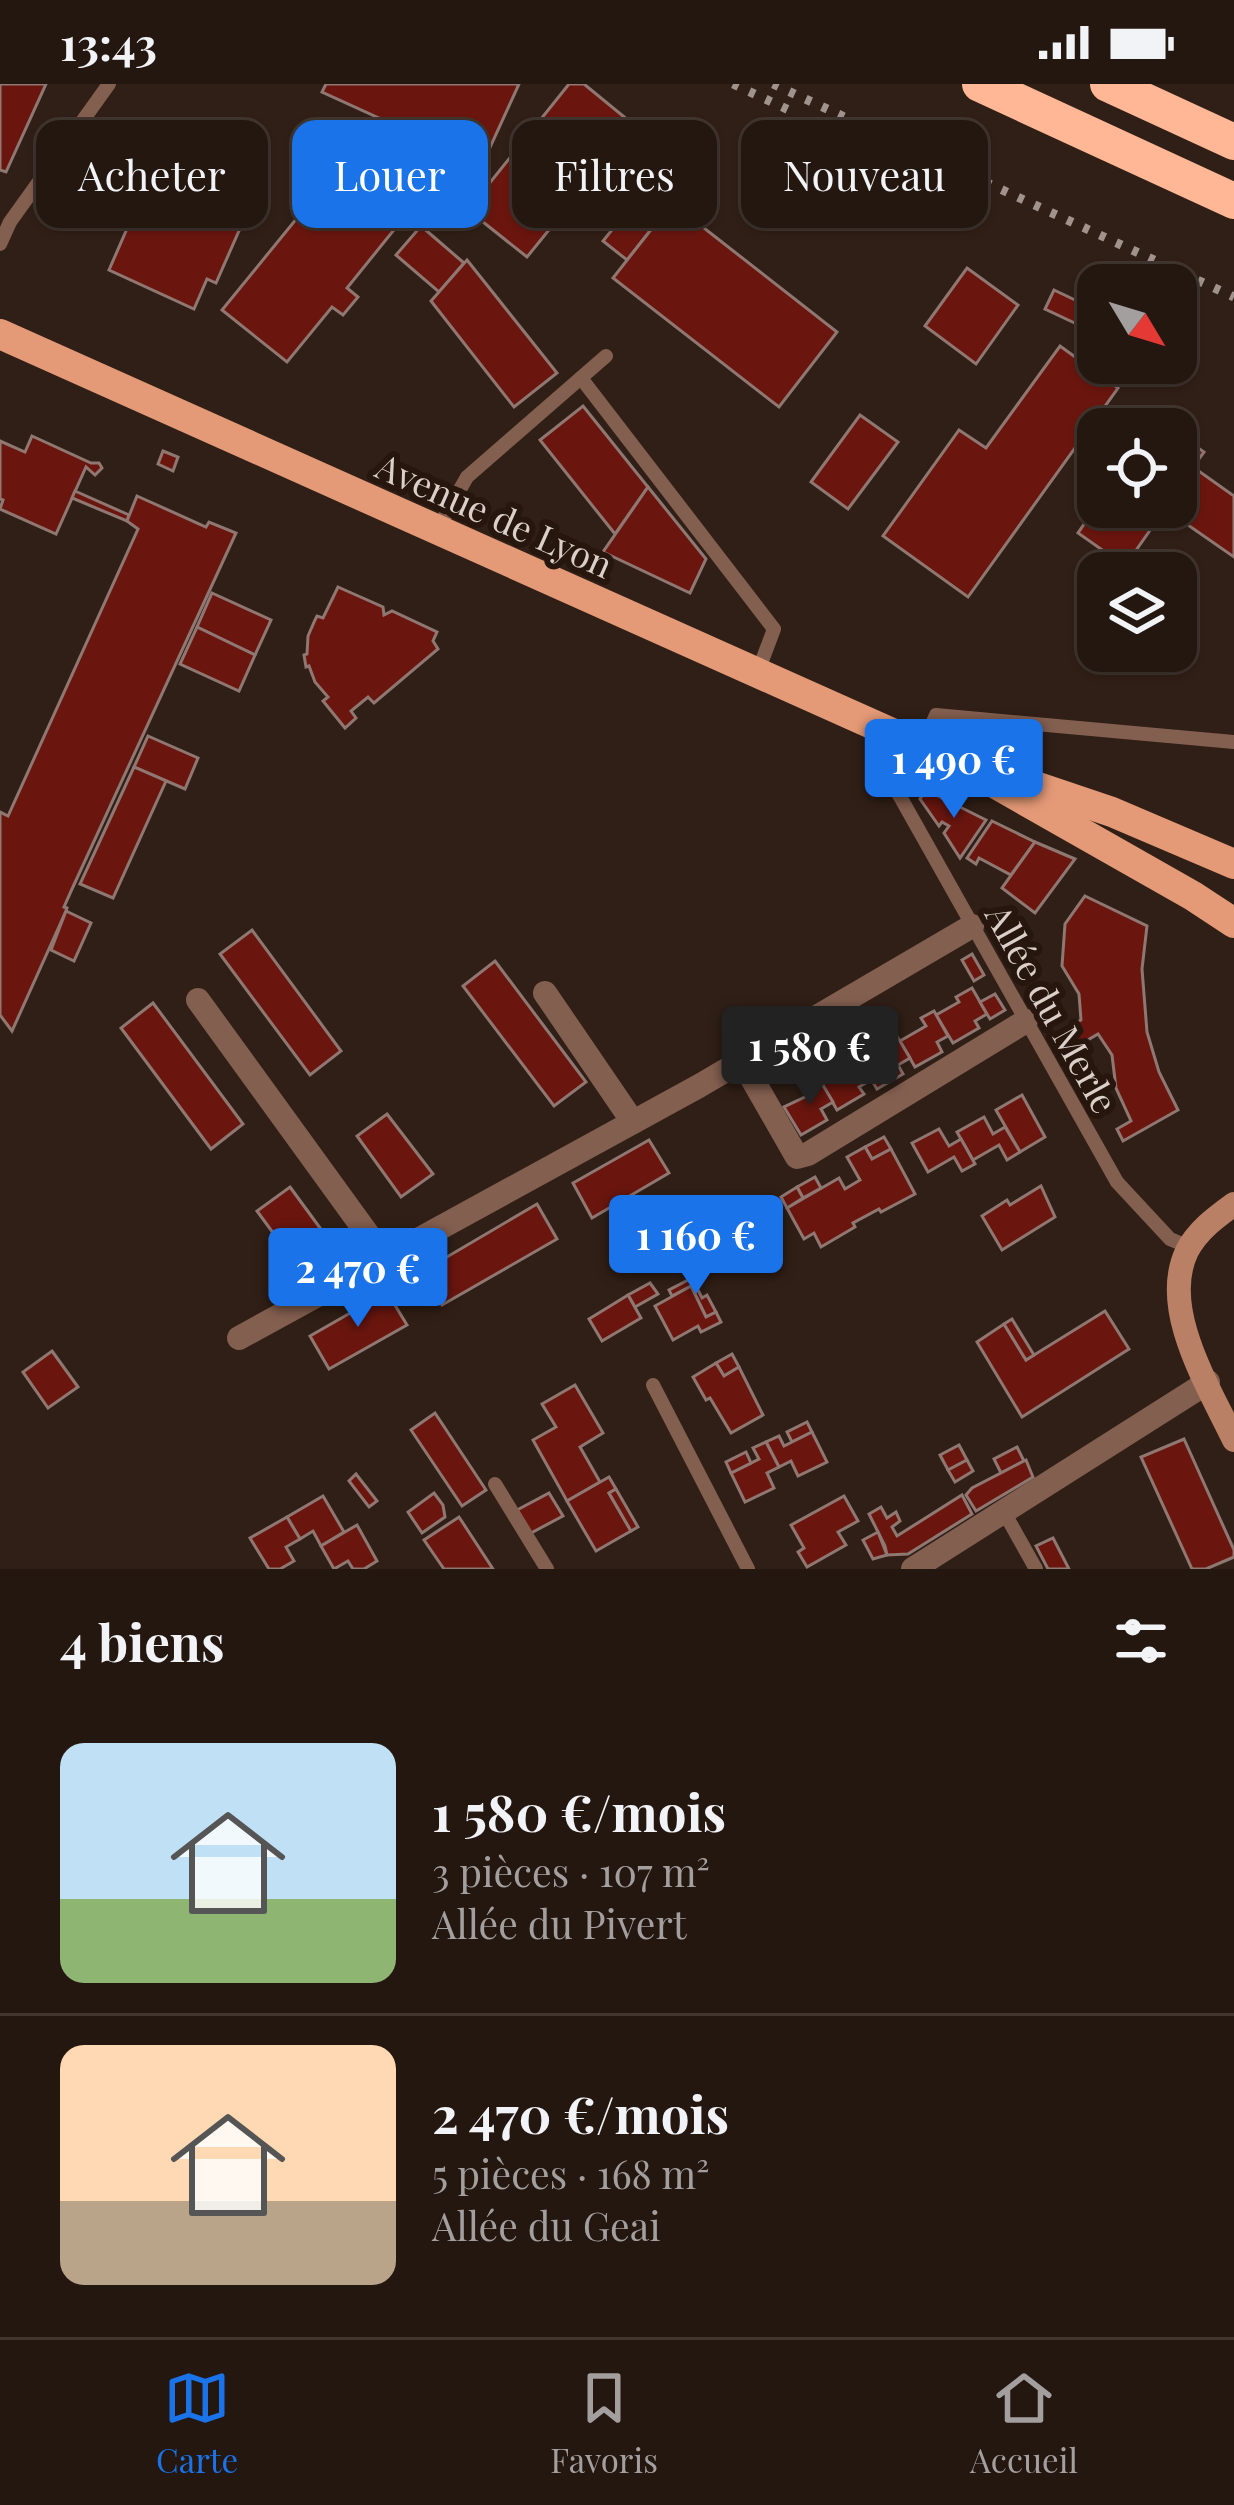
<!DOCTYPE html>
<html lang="fr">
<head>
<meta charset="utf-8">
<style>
	body { margin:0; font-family:"Playfair Display",serif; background:#30241e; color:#f1f3f6; height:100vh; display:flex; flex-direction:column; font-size:45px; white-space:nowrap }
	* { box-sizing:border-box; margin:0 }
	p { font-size:39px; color:#a39f9f }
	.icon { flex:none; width:66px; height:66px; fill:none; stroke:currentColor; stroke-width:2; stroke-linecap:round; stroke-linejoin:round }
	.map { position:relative; height:1485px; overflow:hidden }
	.panel { display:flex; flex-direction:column; background:#241710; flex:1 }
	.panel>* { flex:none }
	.top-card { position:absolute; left:36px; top:36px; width:1164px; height:108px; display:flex; gap:24px }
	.needle { width:78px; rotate:128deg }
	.tools { position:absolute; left:1077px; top:180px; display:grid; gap:24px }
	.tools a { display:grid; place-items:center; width:120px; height:120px; border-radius:24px; background:#241710; box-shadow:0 3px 9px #0004,0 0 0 3px #413630; font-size:60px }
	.price { position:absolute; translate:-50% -102px; padding:0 27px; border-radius:12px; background:#1a73e8; color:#fff; font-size:39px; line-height:78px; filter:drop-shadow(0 3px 6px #0008) }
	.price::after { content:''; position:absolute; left:50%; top:72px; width:36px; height:27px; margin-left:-18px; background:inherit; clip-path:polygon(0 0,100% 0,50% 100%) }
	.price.active { background:#222; color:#fff }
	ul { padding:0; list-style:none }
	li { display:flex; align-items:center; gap:36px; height:300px; padding:0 60px }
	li+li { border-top:3px solid #413630 }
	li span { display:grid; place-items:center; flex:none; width:336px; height:240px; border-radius:24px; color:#555 }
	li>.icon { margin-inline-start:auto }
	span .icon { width:144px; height:144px; fill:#fffc; stroke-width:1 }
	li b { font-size:51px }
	h2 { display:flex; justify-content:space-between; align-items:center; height:144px; padding:0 60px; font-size:51px }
	.chip { padding:0 42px; border-radius:24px; background:#241710; box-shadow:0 3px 9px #0004,0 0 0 3px #413630; font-size:42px; line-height:108px }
	.chip.active { background:#1a73e8; color:#fff }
	.status { display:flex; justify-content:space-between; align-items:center; height:84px; padding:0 60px; background:#241710; direction:ltr }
	.status svg { height:33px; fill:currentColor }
	.tabs { display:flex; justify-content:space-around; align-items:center; height:168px; border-top:3px solid #413630; background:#241710; font-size:33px; color:#a39f9f }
	.tabs a { display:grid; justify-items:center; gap:6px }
	.tabs .active { color:#1a73e8 }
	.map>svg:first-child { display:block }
	.building { fill:#6a160e; stroke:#8f7772; stroke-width:3 }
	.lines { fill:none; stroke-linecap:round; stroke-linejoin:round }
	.lane { stroke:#835f4f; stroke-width:14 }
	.street { stroke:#835f4f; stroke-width:24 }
	.secondary { stroke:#ba8066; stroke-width:24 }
	.primary { stroke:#e49a77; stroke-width:30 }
	.highway { stroke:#ffb796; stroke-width:36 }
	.rail { stroke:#a0928c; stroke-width:9; stroke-dasharray:6 12; stroke-linecap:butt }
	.labels { text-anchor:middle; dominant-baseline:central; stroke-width:12; stroke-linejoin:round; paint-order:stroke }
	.street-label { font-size:36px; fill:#dbcfca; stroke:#26160d }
</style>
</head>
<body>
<div class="status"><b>13:43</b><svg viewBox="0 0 49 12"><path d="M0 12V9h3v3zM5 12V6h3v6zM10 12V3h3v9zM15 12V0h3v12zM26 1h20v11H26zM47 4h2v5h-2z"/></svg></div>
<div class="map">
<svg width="1234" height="1485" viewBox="0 0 1234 1485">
	<rect width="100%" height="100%" fill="#301f16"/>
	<g class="building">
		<path d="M0,0H46L6,88L0,86Z"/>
		<path d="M326,0H519L482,81L322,8Z"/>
		<path d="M569,0H584L634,41L527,173L468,126Z"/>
		<path d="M172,67L257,106L216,199L207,195L194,225L109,186L143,108L153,112Z"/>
		<path d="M342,79L406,131L347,204L358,213L343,231L332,223L287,278L222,226Z"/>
		<path d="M648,101L672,119L627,176L603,157Z"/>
		<path d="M672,119L837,248L779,323L613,194Z"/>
		<path d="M421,142L464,179L439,208L396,171Z"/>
		<path d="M467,176L557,289L514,323L431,217Z"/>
		<path d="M967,184L1018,221L976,280L925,242Z"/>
		<path d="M1054,206L1098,227V250L1045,225Z"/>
		<path d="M1060,262L1118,304L968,513L883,452L959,346L986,364Z"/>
		<path d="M583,322L648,403L615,450L540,356Z"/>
		<path d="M860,331L898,358L848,425L811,398Z"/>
		<path d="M32,352L91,379H99L102,384L95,391L86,383L56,450L0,425L3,416L0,415V357L25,368Z"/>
		<path d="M1194,361L1204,368L1193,383L1234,412V473L1165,425L1125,482L1078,449L1098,420V423H1176V379L1180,381Z"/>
		<path d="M163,367L178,373L173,387L158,380Z"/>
		<path d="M648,403L706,475L690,509L603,468Z"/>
		<path d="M75,407L129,431L127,437L72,414Z"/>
		<path d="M137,412L206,443L209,438L236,449L72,805L64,823L67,824L66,827L12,947L0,931V728L8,732L138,445L127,437Z"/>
		<path d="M338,503L383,523L384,531L392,527L437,548L433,557L438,565L374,619L368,613L351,627L356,634L345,644L323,617L328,613L315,598L309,582L306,583L304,571L307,570L308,552L315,536L317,532L323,534Z"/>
		<path d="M212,509L271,536L255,571L197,543Z"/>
		<path d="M197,543L255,571L239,607L180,580Z"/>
		<path d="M148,652L198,674L185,705L134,683Z"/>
		<path d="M134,683L166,697L113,814L80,800Z"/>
		<path d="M926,706L986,736L960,774L944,749L949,742L942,738L939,742L920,715Z"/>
		<path d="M992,737L1035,758L1011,791L979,774L976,780L967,774Z"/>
		<path d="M1035,758L1075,775L1035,829L1002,804Z"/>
		<path d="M1085,812L1147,842L1142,885L1147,948L1159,988L1178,1026L1123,1057L1117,1045L1131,1037L1116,1004L1112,971L1098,950L1074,964L1063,946L1081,936L1079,910L1062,882L1065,840Z"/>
		<path d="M66,827L91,839L74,877L51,866Z"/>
		<path d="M252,846L341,967L310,991L220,870Z"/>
		<path d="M972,870L984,891L974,897L962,876Z"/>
		<path d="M495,877L586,998L554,1022L463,902Z"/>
		<path d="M972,904L987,930L975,937L979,944L953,959L936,931L959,918L956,913Z"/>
		<path d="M995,910L1005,926L990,935L980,918Z"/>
		<path d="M153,919L243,1040L211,1065L121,944Z"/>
		<path d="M934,927L948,952L937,958L942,968L915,983L900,957L926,942L921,934Z"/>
		<path d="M895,949L910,974L898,981L903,990L877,1005L860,977L886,963L882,956Z"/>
		<path d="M857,971L871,996L859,1003L864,1010L837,1026L821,998L847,983L844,978Z"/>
		<path d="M818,993L833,1018L821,1025L827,1036L801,1051L784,1023L811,1010L806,1001Z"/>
		<path d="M1022,1011L1045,1053L1020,1068L996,1026Z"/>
		<path d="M387,1030L433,1090L401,1113L357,1052Z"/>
		<path d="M984,1033L993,1050L1005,1043L1020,1068L1007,1076L999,1061L973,1076L957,1048Z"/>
		<path d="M939,1045L949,1062L961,1055L975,1080L962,1087L954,1073L928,1088L912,1059Z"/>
		<path d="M884,1053L891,1065L872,1075L865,1063Z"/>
		<path d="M649,1056L669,1089L592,1134L573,1099Z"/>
		<path d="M865,1063L872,1075L891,1065L915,1110L881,1128L879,1125L853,1139L855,1143L821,1163L814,1149L804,1155L787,1124L839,1094L845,1105L860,1096L847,1073Z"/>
		<path d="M815,1093L821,1104L803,1114L797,1103Z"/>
		<path d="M1041,1102L1055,1133L1002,1166L982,1132L1007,1116L1010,1121Z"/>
		<path d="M290,1103L334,1163L301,1187L257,1127Z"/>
		<path d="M797,1103L803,1114L787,1124L781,1113Z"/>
		<path d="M537,1120L557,1155L442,1221L423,1187Z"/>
		<path d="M692,1194L702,1214L707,1211L716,1228L706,1233L691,1202L672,1212L669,1206Z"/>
		<path d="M650,1199L658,1210L635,1223L628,1211Z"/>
		<path d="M691,1202L706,1233L716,1228L721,1238L701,1248L698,1242L673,1256L655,1222Z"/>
		<path d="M387,1208L407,1241L329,1285L310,1252Z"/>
		<path d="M628,1211L641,1234L602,1257L589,1235Z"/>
		<path d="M1105,1227L1129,1265L1022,1333L977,1258L1004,1240L1026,1276Z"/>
		<path d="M1012,1235L1034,1271L1026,1276L1004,1240Z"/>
		<path d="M52,1267L78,1303L48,1324L23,1288Z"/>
		<path d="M732,1270L739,1283L724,1292L716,1279Z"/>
		<path d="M716,1279L724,1292L739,1283L763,1331L731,1349L710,1314L706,1316L693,1293Z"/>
		<path d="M575,1301L603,1349L580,1363L600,1398L567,1417L533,1356L556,1343L542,1320Z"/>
		<path d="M435,1329L486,1406L462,1422L411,1346Z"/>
		<path d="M807,1338L812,1348L792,1358L787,1348Z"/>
		<path d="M812,1348L827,1378L798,1392L791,1377L779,1383L766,1358L779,1352L784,1362Z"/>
		<path d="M1184,1355L1234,1466V1473L1206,1485H1192L1141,1373Z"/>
		<path d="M766,1358L779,1383L767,1389L774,1404L745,1418L731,1389L759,1375L753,1364Z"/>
		<path d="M959,1361L967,1376L948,1386L940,1371Z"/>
		<path d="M1017,1363L1024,1377L1001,1389L994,1375Z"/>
		<path d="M746,1368L751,1379L731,1389L726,1378Z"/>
		<path d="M967,1376L973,1387L955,1398L948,1386Z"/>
		<path d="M1026,1376L1033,1393L976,1427L966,1411L972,1404Z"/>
		<path d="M356,1390L377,1417L369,1423L349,1397Z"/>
		<path d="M609,1393L616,1405L609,1409L631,1447L596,1467L567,1417Z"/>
		<path d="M616,1405L638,1443L631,1447L609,1409Z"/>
		<path d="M434,1409L443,1421L445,1433L422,1449L408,1428Z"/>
		<path d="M549,1409L563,1432L531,1449L517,1426Z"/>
		<path d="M962,1411L972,1430L908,1470L887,1471L885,1462L869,1430L881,1423L887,1434L896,1428L900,1437L892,1443L897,1452Z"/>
		<path d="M323,1412L344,1448L321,1462L313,1447L300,1455L287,1433Z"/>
		<path d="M844,1412L858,1437L838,1448L846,1461L807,1483L798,1468L804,1464L791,1441Z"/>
		<path d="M287,1433L300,1455L286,1463L294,1477L280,1485H269L250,1454Z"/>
		<path d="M459,1433L493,1485H444L424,1456Z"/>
		<path d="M357,1441L377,1477L364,1485H353L348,1477L334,1485L321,1462Z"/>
		<path d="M878,1448L887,1471L873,1475L863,1456Z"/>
		<path d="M1053,1454L1069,1485H1048L1036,1462Z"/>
	</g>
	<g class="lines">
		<g class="lane">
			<path d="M0,160L10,138L109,0"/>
			<path d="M581,294L774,545L757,590"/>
			<path d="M437,446L467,393L606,272"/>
			<path d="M923,660L936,631L1234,658"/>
			<path d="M889,693L1117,1098L1170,1155L1189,1163"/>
			<path d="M653,1301L748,1485"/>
			<path d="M495,1400L547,1485"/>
			<path d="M1004,1428L1036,1485"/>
		</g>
		<g class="street">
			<path d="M545,909L633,1038"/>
			<path d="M198,916L385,1174"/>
			<path d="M742,977L797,1073L808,1070L1026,937"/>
			<path d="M239,1254L699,1002L972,842"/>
			<path d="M913,1485L1208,1298"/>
		</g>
		<path class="secondary" d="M1234,1120C1216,1133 1197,1147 1187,1167C1159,1225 1209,1303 1234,1356"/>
		<g class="primary">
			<path d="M0,250L959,679L1193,812L1234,839"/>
			<path d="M1005,692L1112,728L1234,780"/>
		</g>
		<g class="highway">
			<path d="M980,0L1234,117"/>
			<path d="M1108,0L1234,58"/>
		</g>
		<g class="rail">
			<path d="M733,0L791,27"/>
			<path d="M773,0L1234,213"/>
		</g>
	</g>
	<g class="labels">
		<g class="street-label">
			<text transform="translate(495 430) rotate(24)">Avenue de Lyon</text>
			<text transform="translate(1053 924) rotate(61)">Allée du Merle</text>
		</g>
	</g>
</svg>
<div class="tools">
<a><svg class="needle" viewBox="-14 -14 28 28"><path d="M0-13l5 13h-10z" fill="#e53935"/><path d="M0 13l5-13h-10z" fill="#a39f9f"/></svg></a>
<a><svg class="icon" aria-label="locate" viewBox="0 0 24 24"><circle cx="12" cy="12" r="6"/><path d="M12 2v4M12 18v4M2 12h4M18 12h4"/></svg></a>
<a><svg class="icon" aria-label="layers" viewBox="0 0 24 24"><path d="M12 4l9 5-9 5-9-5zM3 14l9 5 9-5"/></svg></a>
</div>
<b class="price" style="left:954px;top:737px">1 490 €</b>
<b class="price active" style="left:810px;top:1024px">1 580 €</b>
<b class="price" style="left:696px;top:1213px">1 160 €</b>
<b class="price" style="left:358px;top:1246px">2 470 €</b>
<div class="top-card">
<a class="chip">Acheter</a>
<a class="chip active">Louer</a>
<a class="chip">Filtres</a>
<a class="chip">Nouveau</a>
</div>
</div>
<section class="panel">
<h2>4 biens<svg class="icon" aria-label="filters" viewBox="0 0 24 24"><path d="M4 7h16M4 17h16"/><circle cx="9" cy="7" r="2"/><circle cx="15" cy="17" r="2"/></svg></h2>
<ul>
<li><span style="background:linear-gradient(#bfe0f5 65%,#8fb573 0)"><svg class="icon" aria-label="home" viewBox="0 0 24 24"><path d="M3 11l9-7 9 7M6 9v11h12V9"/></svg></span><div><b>1 580 €/mois</b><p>3 pièces · 107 m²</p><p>Allée du Pivert</p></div></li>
<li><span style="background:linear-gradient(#ffd9b3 65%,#b9a48a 0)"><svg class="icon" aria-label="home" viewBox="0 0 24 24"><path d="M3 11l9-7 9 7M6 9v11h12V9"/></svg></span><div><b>2 470 €/mois</b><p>5 pièces · 168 m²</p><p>Allée du Geai</p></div></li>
</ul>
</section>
<nav class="tabs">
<a class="active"><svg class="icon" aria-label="map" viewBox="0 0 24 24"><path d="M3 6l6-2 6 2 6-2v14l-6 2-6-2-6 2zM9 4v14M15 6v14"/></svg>Carte</a>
<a><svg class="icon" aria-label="saved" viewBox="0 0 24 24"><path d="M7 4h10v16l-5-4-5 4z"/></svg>Favoris</a>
<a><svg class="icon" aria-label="home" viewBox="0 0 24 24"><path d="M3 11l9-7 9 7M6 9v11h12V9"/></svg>Accueil</a>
</nav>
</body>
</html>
